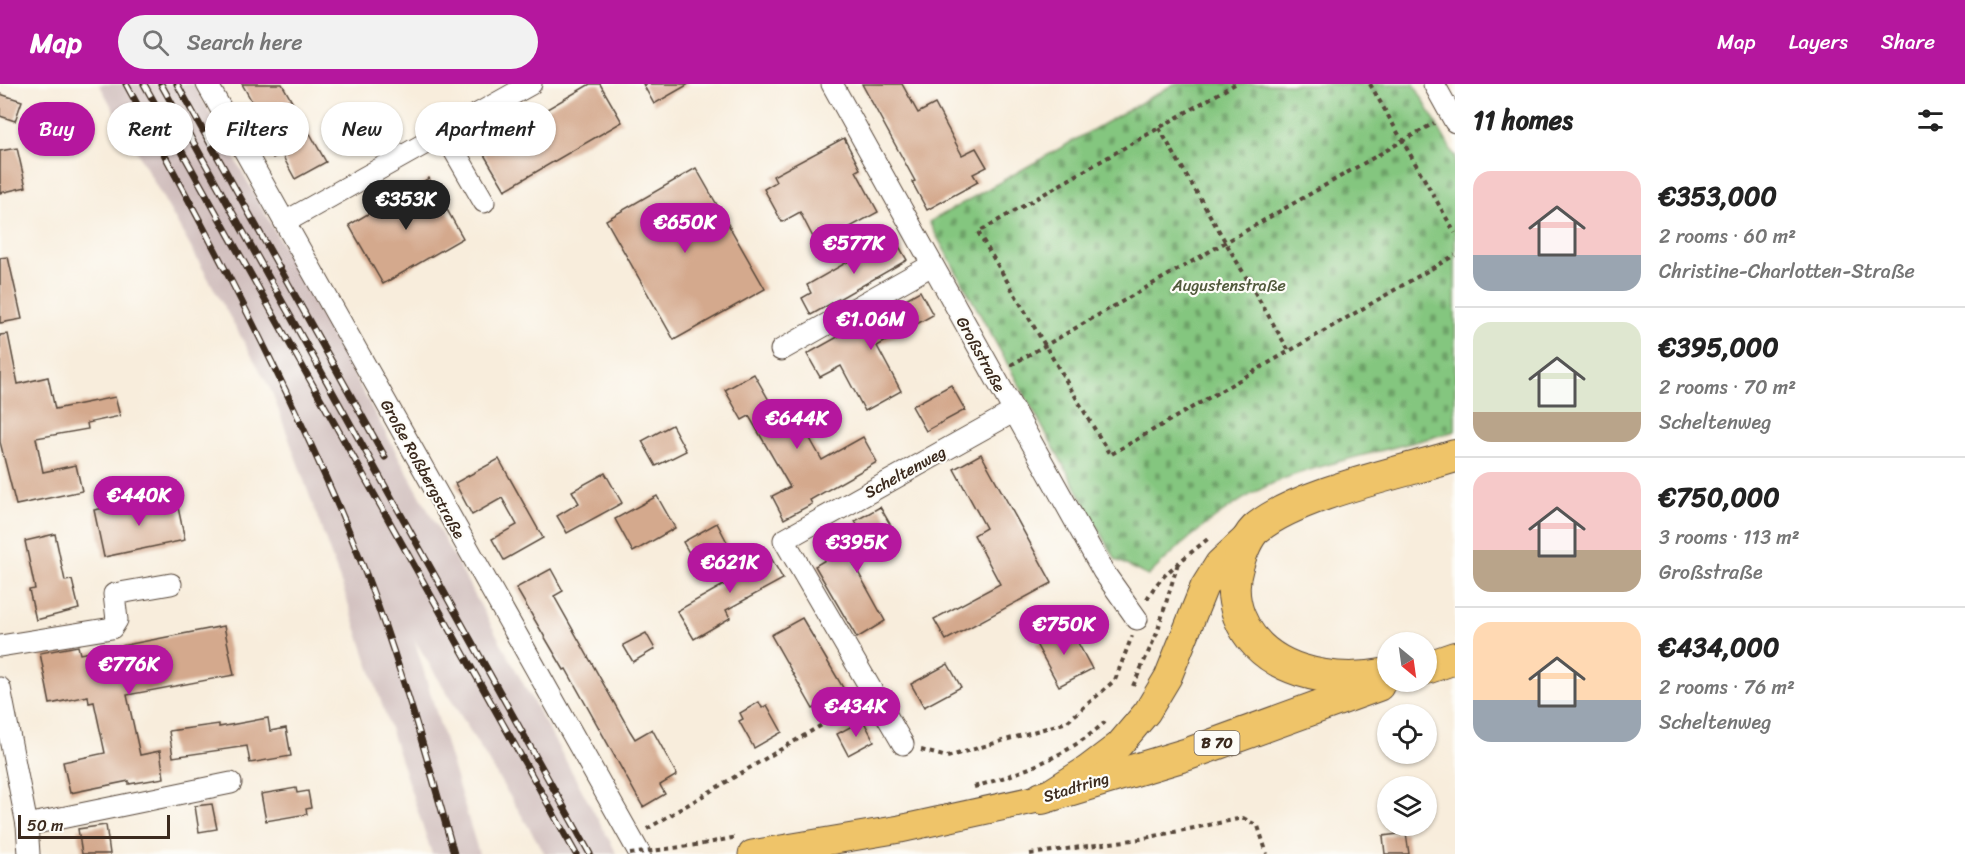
<!DOCTYPE html>
<html lang="en">
<head>
<meta charset="utf-8">
<style>
	body { margin:0; font-family:Sriracha,sans-serif; background:#f2f2f2; color:#222; height:100vh; display:flex; flex-direction:column; font-size:22px; white-space:nowrap }
	* { box-sizing:border-box; margin:0 }
	p { font-size:20px; color:#767676 }
	.icon { flex:none; width:33px; height:33px; fill:none; stroke:currentColor; stroke-width:2; stroke-linecap:round; stroke-linejoin:round }
	.map { position:relative; flex:1; overflow:hidden }
	.details { display:flex; flex-direction:column; background:#fff; width:510px }
	.details>* { flex:none }
	.hud { position:absolute; left:18px; top:18px; width:570px; height:54px; display:flex; gap:12px }
	.needle { width:39px; rotate:151deg }
	.buttons { position:absolute; left:1377px; top:548px; display:grid; gap:12px }
	.buttons a { display:grid; place-items:center; width:60px; height:60px; border-radius:50%; background:#fff; box-shadow:0 2px 4px #0004; font-size:30px }
	.scale { position:absolute; left:18px; bottom:15px; width:152px; box-sizing:border-box; padding-left:6px; border:3px solid #3b2a1e; border-top:0; font-size:16px; line-height:21px; white-space:nowrap; color:#3b2a1e; -webkit-text-stroke:4px #fdfcf7; paint-order:stroke }
	.price { position:absolute; translate:-50% -51px; padding:0 14px; border-radius:21px; background:#b5179e; color:#fff; font-size:20px; line-height:39px; filter:drop-shadow(0 2px 3px #0008) }
	.price::after { content:''; position:absolute; left:50%; top:36px; width:18px; height:14px; margin-left:-9px; background:inherit; clip-path:polygon(0 0,100% 0,50% 100%) }
	.price.active { background:#222; color:#fff }
	ul { padding:0; list-style:none }
	li { display:flex; align-items:center; gap:18px; height:150px; padding:0 18px }
	li+li { border-top:2px solid #e0e0e0 }
	li span { display:grid; place-items:center; flex:none; width:168px; height:120px; border-radius:18px; color:#555 }
	li>.icon { margin-inline-start:auto }
	span .icon { width:72px; height:72px; fill:#fffc; stroke-width:1 }
	li b { font-size:26px }
	h2 { display:flex; justify-content:space-between; align-items:center; height:72px; padding:0 18px; font-size:26px }
	.chip { padding:0 21px; border-radius:27px; background:#fff; box-shadow:0 2px 4px #0004; font-size:21px; line-height:54px }
	.chip.active { background:#b5179e; color:#fff }
	header { display:flex; align-items:center; gap:36px; box-sizing:border-box; height:84px; padding:0 30px; background:#b5179e; color:#fff }
	header strong { font-size:28px }
	nav { display:flex; gap:33px; margin-inline-start:auto; font-size:21px }
	.search { width:420px; height:54px; background:#f2f2f2; display:flex; align-items:center; gap:15px; box-sizing:border-box; padding:0 21px; border-radius:33px; color:#767676; font-size:22px }
	main { display:flex; flex:1; min-height:0 }
	.map>svg:first-child { display:block }
	.railway { fill:#d1bfbe }
	.cemetery { fill:url(#cemetery-stones); stroke:#60784e; stroke-width:1.5 }
	.building { fill:#d4a98d }
	.lines { fill:none; stroke-linecap:round; stroke-linejoin:round }
	.minor-casing { stroke:#57473a; stroke-width:23 }
	.major-casing { stroke:#57473a; stroke-width:29 }
	.highway-casing { stroke:#57473a; stroke-width:34 }
	.path { stroke:#57473a; stroke-width:4; stroke-dasharray:4.5 4.5; stroke-linecap:butt }
	.minor { stroke:#fff; stroke-width:21 }
	.major { stroke:#efc469; stroke-width:27 }
	.highway { stroke:#efc469; stroke-width:32 }
	.rail-casing { stroke:#3b2a1e; stroke-width:7 }
	.rail { stroke:#fdfcf7; stroke-width:4.5; stroke-dasharray:14; stroke-linecap:butt }
	.path-bridge { stroke:#57473a; stroke-width:4; stroke-dasharray:4.5 4.5; stroke-linecap:butt }
	.labels { text-anchor:middle; dominant-baseline:central; stroke-width:4.5; stroke-linejoin:round; paint-order:stroke }
	.shield { fill:#fdfcf7; stroke:#75695f; stroke-width:1.5 }
	.shield-label { font-size:15px; font-weight:bold; fill:#3b2a1e }
	.park-label { font-size:16px; fill:#51593b; stroke:#fdfcf7 }
	.street-label { font-size:16px; fill:#3b2a1e; stroke:#fdfcf7 }
</style>
</head>
<body>
<header>
<strong>Map</strong>
<div class="search"><svg class="icon" aria-label="search" viewBox="0 0 24 24"><circle cx="10" cy="10" r="6"/><path d="M15 15l6 6"/></svg>Search here</div>
<nav><a>Map</a><a>Layers</a><a>Share</a></nav>
</header>
<main>
<div class="map">
<svg width="1455" height="770" viewBox="0 0 1455 770">
	<defs>
		<pattern id="cemetery-stones" width="16" height="16" patternUnits="userSpaceOnUse" patternTransform="scale(1.5)"><rect width="16" height="16" fill="#84c67f"/><path d="M2 7V4a2 2 0 0 1 4 0v3zM10 15v-3a2 2 0 0 1 4 0v3z" fill="#6da167"/></pattern>
	</defs>
	<rect width="100%" height="100%" fill="#fdfcf7"/>
	<filter id="ink" filterUnits="userSpaceOnUse"><feTurbulence type="fractalNoise" baseFrequency=".0167" numOctaves="2"/><feDisplacementMap in="SourceGraphic" scale="12" xChannelSelector="R" yChannelSelector="G"/><feConvolveMatrix kernelMatrix="1 2 1 2 8 2 1 2 1" color-interpolation-filters="sRGB"/></filter>
	<filter id="wash" filterUnits="userSpaceOnUse"><feTurbulence type="fractalNoise" baseFrequency=".008" numOctaves="4" result="noise"/><feDisplacementMap in="SourceGraphic" scale="24" xChannelSelector="R" yChannelSelector="G"/><feGaussianBlur stdDeviation="1.35" result="paint"/><feColorMatrix in="noise" values="0 0 0 0 0 0 0 0 0 0 0 0 0 0 0 0 0 1.4 0 .05"/><feComposite in="paint" operator="in"/></filter>
	<g filter="url(#wash)">
		<rect width="100%" height="100%" fill="#f8eddc"/>
		<path class="railway" d="M99,0H194L617,770H545L414,555L479,770H432L344,507L272,308Z"/>
		<path class="cemetery" d="M1174,0H1414L1455,73V347C1401,363 1344,374 1291,392C1237,411 1188,453 1148,492L1116,476L929,138Z"/>
		<g id="blocks">
			<g class="building">
				<path d="M242,0H282L326,78L295,95L281,69L273,74L262,53L270,49Z"/>
				<path d="M590,0H600L622,38L505,106L480,64Z"/>
				<path d="M643,0H689L654,20Z"/>
				<path d="M862,0H902L918,29L935,20L962,71L976,64L987,83L973,90L978,98L927,126L912,98L915,97Z"/>
				<path d="M0,10L22,17L15,37L0,32Z"/>
				<path d="M844,54L860,85L856,87L878,128L817,161L800,128L782,138L764,105L776,98L773,92Z"/>
				<path d="M17,64L26,103L0,109V67Z"/>
				<path d="M696,84L765,205L674,256L606,136Z"/>
				<path d="M429,94L463,154L383,200L349,141Z"/>
				<path d="M893,152L907,176L811,231L802,214L811,209L807,201Z"/>
				<path d="M8,173L22,235L0,239V174Z"/>
				<path d="M920,207L933,231L877,262L901,307L865,327L841,282L820,293L807,270Z"/>
				<path d="M8,250L18,300L48,293L55,325L115,313L120,332L87,339L88,345L36,354L43,388L76,381L82,407L16,421L0,358V251Z"/>
				<path d="M754,290L782,339L791,333L794,338L799,335L822,376L863,353L877,378L810,416L812,420L784,435L772,412L790,403L749,332L742,336L725,306Z"/>
				<path d="M951,301L965,326L926,347L912,322Z"/>
				<path d="M672,341L686,367L656,382L642,357Z"/>
				<path d="M981,370L1052,499L946,556L934,535L1000,500L974,451L986,444L954,385Z"/>
				<path d="M499,375L543,454L504,476L492,455L517,441L502,414L472,431L455,399Z"/>
				<path d="M605,389L622,419L567,449L557,432L579,419L572,407Z"/>
				<path d="M657,412L675,444L633,468L615,435Z"/>
				<path d="M176,414L185,456L104,473L94,426L133,418L134,423Z"/>
				<path d="M880,423L897,452L852,477L885,537L857,554L815,482L864,453L855,437Z"/>
				<path d="M717,439L728,460L695,479L683,458Z"/>
				<path d="M55,450L65,497L72,496L79,525L36,536L29,506L35,505L25,457Z"/>
				<path d="M766,465L783,495L726,526L730,534L694,555L677,527L736,494L731,485Z"/>
				<path d="M551,485L563,507L554,512L630,647L635,655L652,645L677,691L660,701L665,710L643,723L566,585L564,586L516,504Z"/>
				<path d="M802,534L845,607L813,625L771,551Z"/>
				<path d="M224,542L234,591L127,611L140,671L160,667L164,694L129,700V697L70,709L63,678L105,669L94,618L89,619L88,612L50,620L40,569L78,562L80,570Z"/>
				<path d="M1069,542L1092,585L1059,602L1036,560Z"/>
				<path d="M646,549L655,565L633,578L623,561Z"/>
				<path d="M948,580L961,603L924,623L911,600Z"/>
				<path d="M759,618L762,624L767,621L782,648L754,664L739,637L743,635L740,629Z"/>
				<path d="M268,634L270,647L286,644L291,672L250,679L247,662L173,673L169,647L219,640V643Z"/>
				<path d="M863,636L874,657L848,671L837,650Z"/>
				<path d="M296,704L297,709L308,707L311,724L306,725L307,730L266,737L261,710Z"/>
				<path d="M212,720L217,745L199,748L195,722Z"/>
				<path d="M106,741L110,770H82L78,745Z"/>
				<path d="M1406,749L1409,770H1385L1383,752Z"/>
			</g>
		</g>
	</g>
	<g filter="url(#ink)">
		<use href="#blocks" fill-opacity="0" stroke="#57473a" stroke-width="1.5"/>
		<g class="lines">
			<g class="minor-casing">
				<g id="minor">
					<path d="M207,0L640,770"/>
					<path d="M832,0L1103,487L1137,535"/>
					<path d="M1434,0L1455,38"/>
					<path d="M444,49L484,118"/>
					<path d="M285,138L531,0"/>
					<path d="M781,266L932,181"/>
					<path d="M0,562L112,544L117,536L114,510L171,500"/>
					<path d="M0,604L27,741L29,770"/>
					<path d="M903,660L784,456L1013,328"/>
					<path d="M27,741L231,699"/>
				</g>
			</g>
			<g class="major-casing">
				<path id="major" d="M752,770L900,745L1042,714L1086,686L1119,661L1147,628L1168,593L1204,503L1219,479L1249,451"/>
			</g>
			<g class="highway-casing">
				<g id="highway">
					<path d="M1426,584L1455,574"/>
					<path d="M1388,590C1332,601 1262,589 1239,532C1233,516 1232,499 1237,483C1240,471 1248,450 1258,443C1300,409 1401,389 1455,372"/>
					<path d="M1042,714L1188,670L1378,601"/>
				</g>
			</g>
			<g class="path">
				<path d="M1235,0L978,148L1110,371L1455,171"/>
				<path d="M1370,0L1455,149"/>
				<path d="M1159,44L1289,267"/>
				<path d="M1011,281L1434,39"/>
				<path d="M1147,515C1161,489 1188,472 1210,453"/>
				<path d="M1133,602L1157,549L1178,479"/>
				<path d="M921,666L947,673L1067,638L1115,596L1132,552"/>
				<path d="M974,703C1021,689 1068,672 1105,638"/>
				<path d="M647,745L857,620"/>
				<path d="M703,760L737,753"/>
				<path d="M1030,770L1140,755L1243,734L1258,742L1267,770"/>
			</g>
			<use href="#minor" class="minor"/>
			<use href="#major" class="major"/>
			<use href="#highway" class="highway"/>
			<g class="rail-casing">
				<g id="rail">
					<path d="M126,0C201,137 274,274 336,417C386,530 421,651 454,770"/>
					<path d="M144,0L576,770"/>
					<path d="M161,0L590,770"/>
					<path d="M177,0L385,373"/>
				</g>
			</g>
			<use href="#rail" class="rail"/>
			<path class="path-bridge" d="M630,770L703,760"/>
		</g>
	</g>
	<g class="labels">
		<rect class="shield" x="1194.5" y="647" width="45" height="24" rx="4.5"/>
		<g class="shield-label">
			<text x="1217" y="659">B 70</text>
		</g>
		<g class="park-label">
			<text x="1229" y="201">Augustenstraße</text>
		</g>
		<g class="street-label">
			<text transform="translate(981 270) rotate(61)">Großstraße</text>
			<text transform="translate(423 385) rotate(61)">Große Roßbergstraße</text>
			<text transform="translate(905 388) rotate(-29)">Scheltenweg</text>
			<text transform="translate(1076 703) rotate(-17)">Stadtring</text>
		</g>
	</g>
</svg>
<div class="buttons">
<a><svg class="needle" viewBox="-14 -14 28 28"><path d="M0-13l5 13h-10z" fill="#e53935"/><path d="M0 13l5-13h-10z" fill="#767676"/></svg></a>
<a><svg class="icon" aria-label="locate" viewBox="0 0 24 24"><circle cx="12" cy="12" r="6"/><path d="M12 2v4M12 18v4M2 12h4M18 12h4"/></svg></a>
<a><svg class="icon" aria-label="layers" viewBox="0 0 24 24"><path d="M12 4l9 5-9 5-9-5zM3 14l9 5 9-5"/></svg></a>
</div>
<div class="scale">50 m</div>
<b class="price active" style="left:406px;top:147px">€353K</b>
<b class="price" style="left:685px;top:170px">€650K</b>
<b class="price" style="left:854px;top:191px">€577K</b>
<b class="price" style="left:871px;top:267px">€1.06M</b>
<b class="price" style="left:797px;top:366px">€644K</b>
<b class="price" style="left:139px;top:443px">€440K</b>
<b class="price" style="left:857px;top:490px">€395K</b>
<b class="price" style="left:730px;top:510px">€621K</b>
<b class="price" style="left:1064px;top:572px">€750K</b>
<b class="price" style="left:129px;top:612px">€776K</b>
<b class="price" style="left:856px;top:654px">€434K</b>
<div class="hud">
<a class="chip active">Buy</a>
<a class="chip">Rent</a>
<a class="chip">Filters</a>
<a class="chip">New</a>
<a class="chip">Apartment</a>
</div>
</div>
<section class="details">
<h2>11 homes<svg class="icon" aria-label="filters" viewBox="0 0 24 24"><path d="M4 7h16M4 17h16"/><circle cx="9" cy="7" r="2"/><circle cx="15" cy="17" r="2"/></svg></h2>
<ul>
<li><span style="background:linear-gradient(#f6c9c9 70%,#9aa5b1 0)"><svg class="icon" aria-label="home" viewBox="0 0 24 24"><path d="M3 11l9-7 9 7M6 9v11h12V9"/></svg></span><div><b>€353,000</b><p>2 rooms · 60 m²</p><p>Christine-Charlotten-Straße</p></div></li>
<li><span style="background:linear-gradient(#dfe7d0 75%,#b9a48a 0)"><svg class="icon" aria-label="home" viewBox="0 0 24 24"><path d="M3 11l9-7 9 7M6 9v11h12V9"/></svg></span><div><b>€395,000</b><p>2 rooms · 70 m²</p><p>Scheltenweg</p></div></li>
<li><span style="background:linear-gradient(#f6c9c9 65%,#b9a48a 0)"><svg class="icon" aria-label="home" viewBox="0 0 24 24"><path d="M3 11l9-7 9 7M6 9v11h12V9"/></svg></span><div><b>€750,000</b><p>3 rooms · 113 m²</p><p>Großstraße</p></div></li>
<li><span style="background:linear-gradient(#ffd9b3 65%,#9aa5b1 0)"><svg class="icon" aria-label="home" viewBox="0 0 24 24"><path d="M3 11l9-7 9 7M6 9v11h12V9"/></svg></span><div><b>€434,000</b><p>2 rooms · 76 m²</p><p>Scheltenweg</p></div></li>
</ul>
</section>
</main>
</body>
</html>
